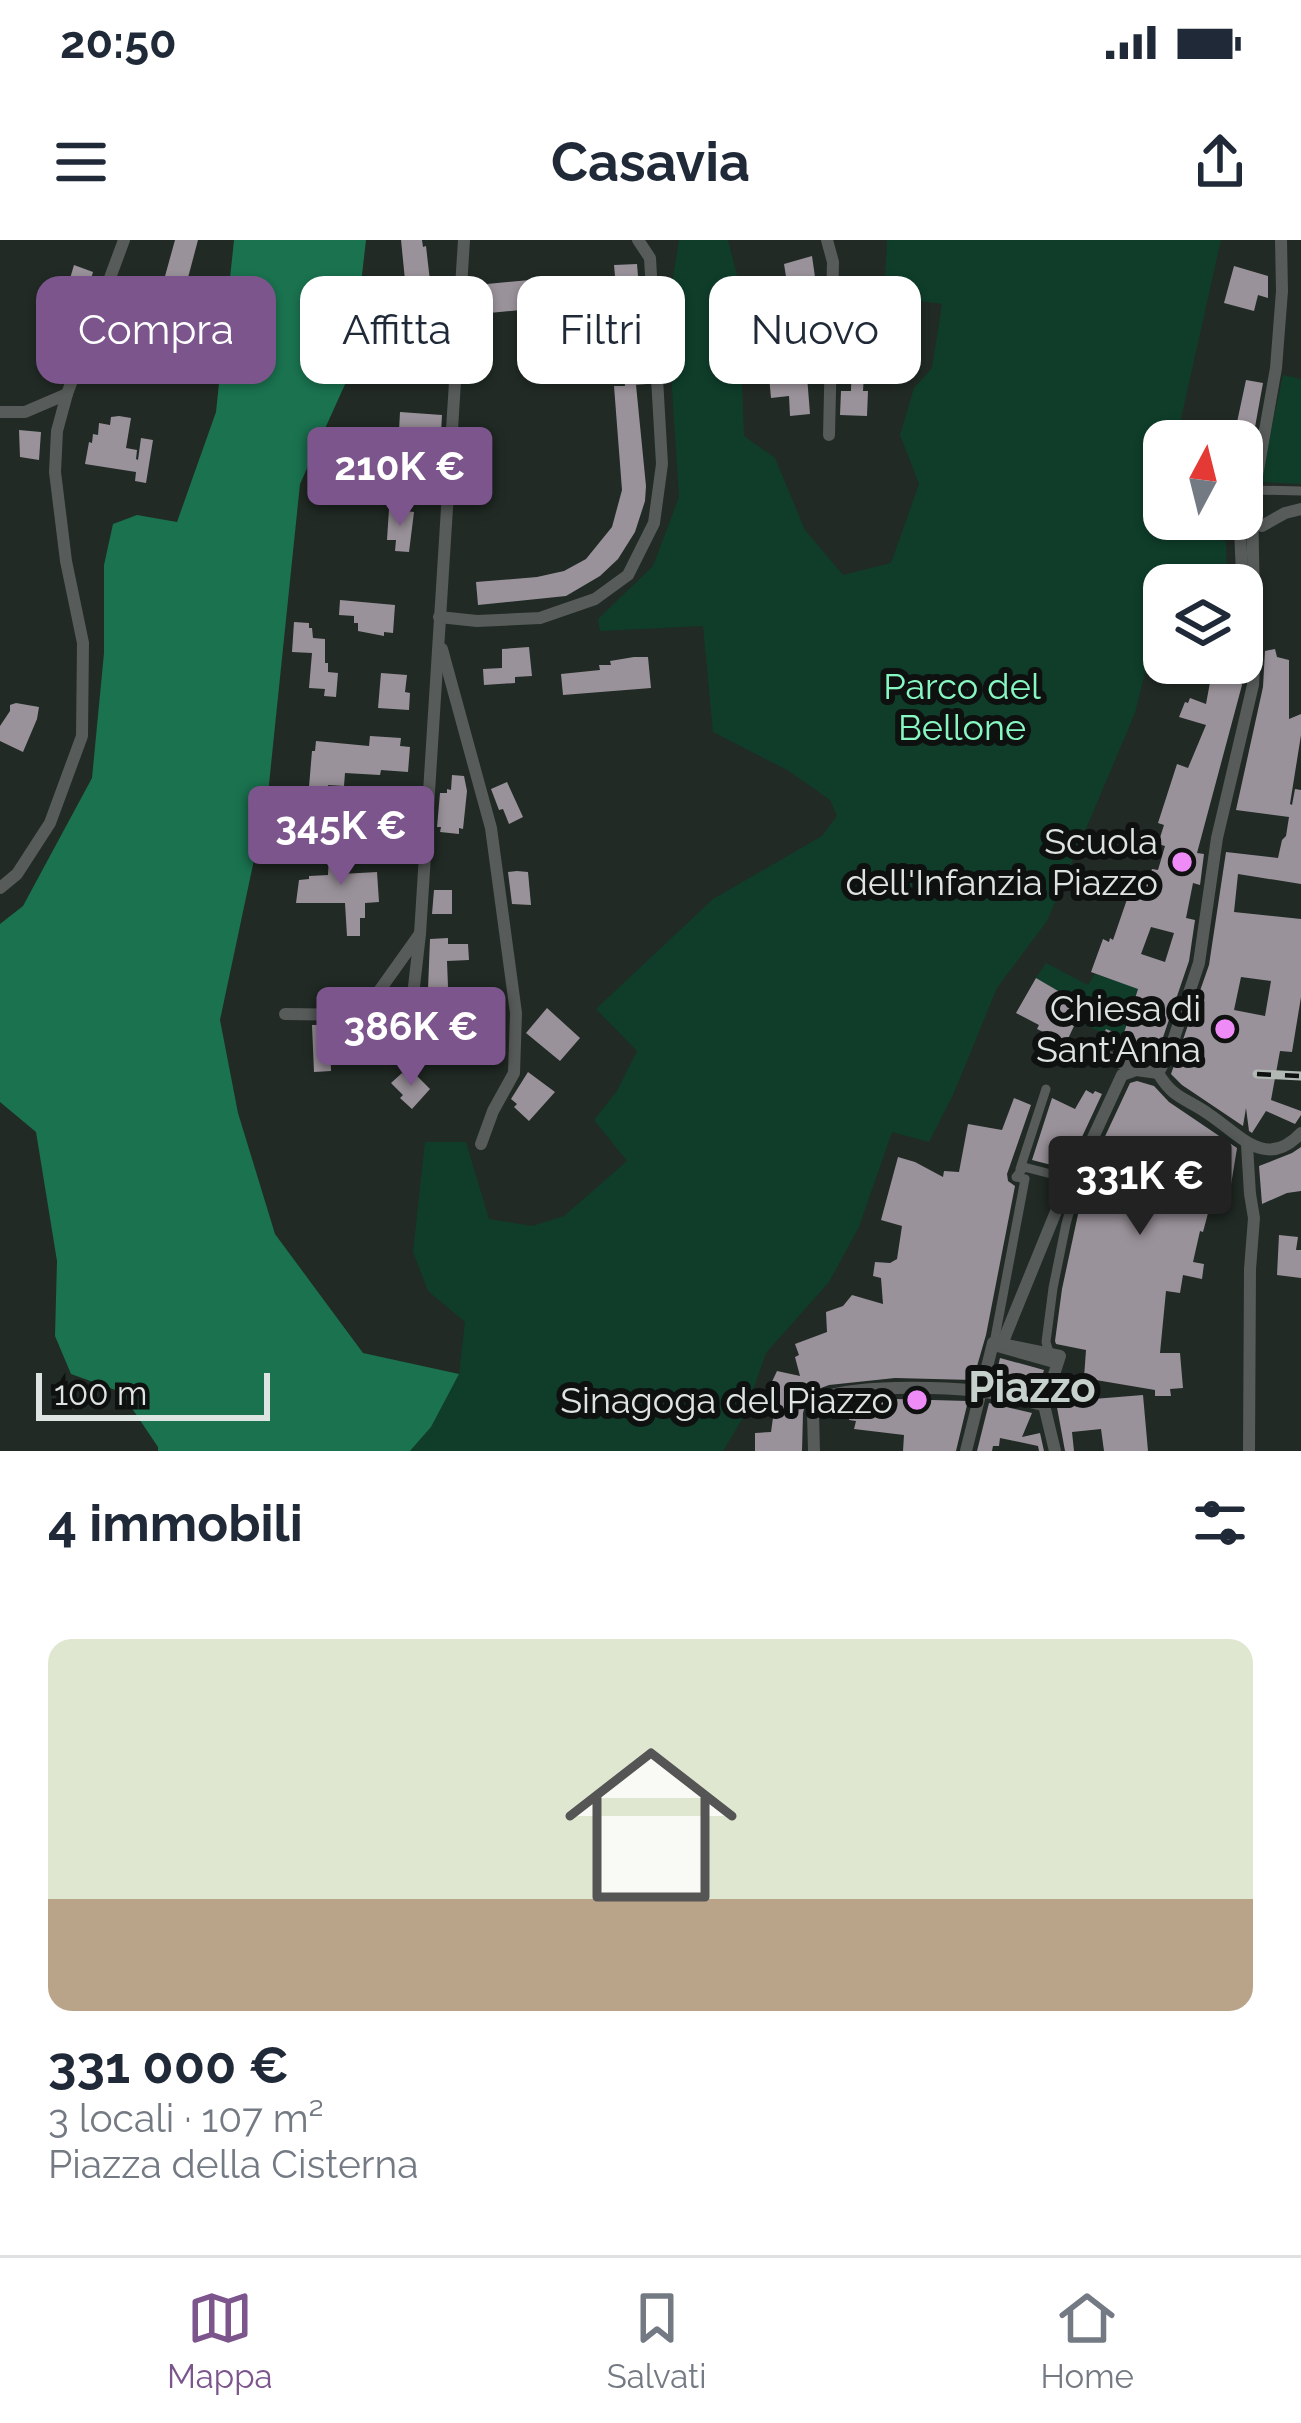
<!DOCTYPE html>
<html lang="it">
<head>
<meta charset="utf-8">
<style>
	body { margin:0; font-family:Raleway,sans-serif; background:#f6f6f7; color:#1f2937; height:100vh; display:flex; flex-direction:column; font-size:45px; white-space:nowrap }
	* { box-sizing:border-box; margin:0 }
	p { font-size:39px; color:#747a83 }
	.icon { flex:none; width:66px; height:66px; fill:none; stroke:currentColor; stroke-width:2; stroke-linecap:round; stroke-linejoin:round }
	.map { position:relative; height:1211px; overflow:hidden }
	.sheet { display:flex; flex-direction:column; background:#fff; flex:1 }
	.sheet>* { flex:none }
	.top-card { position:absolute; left:36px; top:36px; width:1230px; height:108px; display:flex; gap:24px }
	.needle { width:78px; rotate:7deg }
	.controls { position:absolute; left:1143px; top:180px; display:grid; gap:24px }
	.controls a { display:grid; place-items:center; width:120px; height:120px; border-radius:24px; background:#fff; box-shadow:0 3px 9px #0004; font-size:60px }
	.scale { position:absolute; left:36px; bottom:30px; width:234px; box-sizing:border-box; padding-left:12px; border:6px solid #dee4e1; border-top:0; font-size:33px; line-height:42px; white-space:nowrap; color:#dee4e1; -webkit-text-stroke:9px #0e110f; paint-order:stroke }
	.price { position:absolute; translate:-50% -102px; padding:0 27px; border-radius:12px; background:#7c558d; color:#fff; font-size:39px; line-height:78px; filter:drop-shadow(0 3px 6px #0008) }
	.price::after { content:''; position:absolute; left:50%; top:72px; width:36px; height:27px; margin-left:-18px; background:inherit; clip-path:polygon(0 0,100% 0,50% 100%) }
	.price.on { background:#222; color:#fff }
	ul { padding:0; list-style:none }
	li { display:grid; align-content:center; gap:24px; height:636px; padding:0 48px }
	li+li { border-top:3px solid #e0e1e3 }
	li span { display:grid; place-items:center; height:372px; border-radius:24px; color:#555 }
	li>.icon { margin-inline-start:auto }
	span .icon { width:216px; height:216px; fill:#fffc; stroke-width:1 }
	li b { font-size:51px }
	h2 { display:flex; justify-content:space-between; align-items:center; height:144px; padding:0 48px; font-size:51px }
	.chip { padding:0 42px; border-radius:24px; background:#fff; box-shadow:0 3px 9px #0004; font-size:42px; line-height:108px }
	.chip.on { background:#7c558d; color:#fff }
	.status { display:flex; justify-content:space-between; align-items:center; height:84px; padding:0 60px; background:#fff; direction:ltr }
	.status svg { height:33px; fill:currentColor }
	header { display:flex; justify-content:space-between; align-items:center; height:156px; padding:0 48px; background:#fff; font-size:54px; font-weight:700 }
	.tabs { display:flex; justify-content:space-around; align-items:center; height:168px; border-top:3px solid #e0e1e3; background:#fff; font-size:33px; color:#747a83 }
	.tabs a { display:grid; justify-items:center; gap:6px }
	.tabs .on { color:#7c558d }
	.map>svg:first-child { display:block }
	.green { fill:#0f3d2a }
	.forest { fill:#1a724f }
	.building { fill:#9a929a; fill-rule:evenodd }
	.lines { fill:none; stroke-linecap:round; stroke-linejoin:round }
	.pedestrian { stroke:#575b59; stroke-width:9 }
	.minor { stroke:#575b59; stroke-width:12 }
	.rail-casing { stroke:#b2b9b5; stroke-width:9 }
	.rail { stroke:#0e110f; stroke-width:4.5; stroke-dasharray:14; stroke-linecap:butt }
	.minor-bridge { stroke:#575b59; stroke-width:12 }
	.poi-dot { fill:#ee8bf7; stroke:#0e110f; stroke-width:4.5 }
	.labels { text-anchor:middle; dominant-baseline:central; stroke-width:12; stroke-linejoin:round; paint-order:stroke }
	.park-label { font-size:36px; fill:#88f8c3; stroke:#0e110f }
	.poi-label { font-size:36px; fill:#dee4e1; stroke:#0e110f; text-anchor:end }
	.quarter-label { font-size:42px; font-weight:bold; fill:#c7d1cb; stroke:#0e110f }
</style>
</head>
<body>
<div class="status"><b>20:50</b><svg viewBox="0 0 49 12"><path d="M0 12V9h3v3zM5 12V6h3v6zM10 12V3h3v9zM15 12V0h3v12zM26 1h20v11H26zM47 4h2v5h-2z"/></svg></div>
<header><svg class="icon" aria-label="menu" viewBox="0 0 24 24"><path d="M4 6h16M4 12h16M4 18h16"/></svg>Casavia<svg class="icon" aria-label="share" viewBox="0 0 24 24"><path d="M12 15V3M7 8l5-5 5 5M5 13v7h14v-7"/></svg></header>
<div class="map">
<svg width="1301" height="1211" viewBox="0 0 1301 1211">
	<rect width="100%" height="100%" fill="#212a25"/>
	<g class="green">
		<path d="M679,0H728L738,39L744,196L775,218L805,290L843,335L891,323L919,244L900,195L914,148L932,128L942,64L884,56L887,0H1221L1176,201H1164V258L1160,291L1226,301L1227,345H1164V421L1147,424L1135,473L1047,681L997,748L953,855L929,902L892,892L859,987L829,1042L766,1113L744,1176L723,1211H410L431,1187L459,1134L465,1082L428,1051L413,1012L425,902H466L489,979L532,986L564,976L627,921L594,880L617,851L637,811L596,769L713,659L822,596L837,576L830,560L789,531L713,492L703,386L600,391L598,379L653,326L679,257L667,73Z"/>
		<path d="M1283,135L1301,139V244L1260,242Z"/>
		<path d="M1046,723L1088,745L1095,734L1133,745L1138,749L1131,766L1135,768L1124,796L1106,789L1104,794L1069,777L1076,762L1036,738Z"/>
	</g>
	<path class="forest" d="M234,0H366L351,131L300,244L268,554L220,780L238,873L275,994L363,1113L459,1134L431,1187L410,1211H158V1207L121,1152L71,1134L55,1096L57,1021L36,892L0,862V684L23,666L92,538L104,413V325L113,284L137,275L177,282L216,172Z"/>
	<g class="building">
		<path d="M175,0H198L185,49L162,47Z"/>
		<path d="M401,0H422L423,7L426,6L431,50L450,48L449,76L409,80Z"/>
		<path d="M812,16L815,37L787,43L784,24Z"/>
		<path d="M637,24L647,144L634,145H636L646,246L645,261L635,292L618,319L600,336L566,356L478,365L476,342L537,337L564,331L586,319L612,287L622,250L614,146H625L614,25Z"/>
		<path d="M74,25L93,32L85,59L66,52Z"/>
		<path d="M1234,26L1268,36V58L1258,55L1254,71L1224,63Z"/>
		<path d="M573,36L575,65L489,73L487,44Z"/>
		<path d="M134,50L173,59L157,65L156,81L142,128L118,123Z"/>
		<path d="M806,71V101L794,104L793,99L783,100L779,76Z"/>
		<path d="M845,80L882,84L881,115L865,117L863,151H868L867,176L840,175L841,151H851L852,116H849V96L845,95Z"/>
		<path d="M800,133V136H807L810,174L790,176L789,156L771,158L769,136Z"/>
		<path d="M1246,140L1263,143L1245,242L1242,241V201H1233Z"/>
		<path d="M400,172L442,175L438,246L416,244L419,197L418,193L399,191Z"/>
		<path d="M119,176L131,178L126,208L137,210L136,219L138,220L141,198L153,200L146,243L135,241L136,232L85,224L89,202L92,203L93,194L98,195L99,183L110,185L111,177Z"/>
		<path d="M19,190L41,192L39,220L20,217Z"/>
		<path d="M389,269L414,272L409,312L395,311L396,300H387Z"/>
		<path d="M340,360L395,365L393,393L384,392V396L358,391V383H354V376L339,375Z"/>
		<path d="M294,382L309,383V388H312L313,398L325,399V423H328V432L338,433L336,457L324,456L325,449L309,448L312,413L292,412Z"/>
		<path d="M529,407L532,436L515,437V443L484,445L483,429L502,428V409Z"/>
		<path d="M1275,409L1277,417L1289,420V479L1301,474V495L1290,564L1292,565L1295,549L1301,550V644L1238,634L1234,672L1301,679V757L1292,812L1280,811L1271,860L1301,871V875L1295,884L1266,871L1252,893L1249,891L1246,868L1243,886L1182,845L1171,834L1209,725L1226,612L1278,618L1282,600L1286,596L1289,577L1236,570L1263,447L1265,411ZM1241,737L1271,741L1265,776L1234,770Z"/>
		<path d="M634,417H648L651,448L563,455L561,434L600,430L599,425H611L610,421Z"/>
		<path d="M1229,424L1235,425L1242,445L1197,613L1204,614L1200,645L1193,643L1186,678L1195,680L1189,721L1159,809L1156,815L1147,821L1141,820L1101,801L1106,789L1123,796L1138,749L1091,732L1103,699L1109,702L1110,698L1113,700L1134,639L1147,643L1152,629L1158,630L1165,606L1158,604L1164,585L1158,583L1177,524L1188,528L1206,485L1179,477L1185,462L1188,463L1190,458L1206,464L1211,437L1227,440ZM1151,687L1174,693L1165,722L1141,714Z"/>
		<path d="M381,433L407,435L405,452L410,453L409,470L378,468Z"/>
		<path d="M16,463L39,467L37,479L23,512L0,501V486L10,471V465Z"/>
		<path d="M370,496L401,498L400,506L410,507L408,532L381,530L380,535L345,533L344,546L328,545V548L309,547L312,511H315L316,501L369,506Z"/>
		<path d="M452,535L464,536L467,551L463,589L459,588V594L440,592L441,587H437L440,553H447V549L451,550Z"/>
		<path d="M507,542L523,577L509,584L503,569L499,570L491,549Z"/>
		<path d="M330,594L343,595L342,634L377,632L379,662L365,663V678H360V696H347L345,663H296L299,640L309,639V636L328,635Z"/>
		<path d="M517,631L528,632L531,665L512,664L508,632Z"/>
		<path d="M434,650H452V674H432Z"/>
		<path d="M448,698V704H468L469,720L447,721L449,772H454L455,790L427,793L424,749H428L430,699Z"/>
		<path d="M1036,738L1077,762L1066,782L1074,786L1066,803L1037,789L1039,785L1016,773Z"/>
		<path d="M547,768L580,798L560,821L526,793Z"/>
		<path d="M366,784L367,792L330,794L331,831L314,832L312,785Z"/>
		<path d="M413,832L430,849L412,869L400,858L403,855L391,843L402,833L407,838Z"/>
		<path d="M528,832L555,852L529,881L514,867L517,864L511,859Z"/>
		<path d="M1137,841L1154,846L1169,862L1237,908L1228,963L1212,958L1203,992L1200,991L1193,1022L1204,1024L1202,1039L1183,1035L1180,1053L1166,1051L1160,1113H1180L1183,1148L1170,1149L1171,1156H1155V1150L1084,1138L1086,1110L1056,1104L1055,1101L1062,1049L1086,937L1130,843Z"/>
		<path d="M1086,850L1093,854L1095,851L1102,854L1067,929L1032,920L1052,858L1075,869Z"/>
		<path d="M1014,858L1031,865L1007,934L1008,941L1015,946L986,1095L973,1140L895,1138L829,1145L813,1151L807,1157L803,1173L802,1211H755V1193L771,1192L775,1163L770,1162L773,1148H769L777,1131L800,1136L795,1117L799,1115L795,1104L827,1092L826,1072L843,1066L852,1055L883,1064L881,1038L873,1036L875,1022L890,1023L897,1019L902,986L881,980L898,917L915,922L943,937L944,931L959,932L968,884L1002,890Z"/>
		<path d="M1301,907V951L1287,953L1262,964L1259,926L1292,913Z"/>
		<path d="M1279,995L1298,997L1296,1010H1301V1038L1277,1035Z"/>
		<path d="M1000,1118L1044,1130L1037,1153L994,1143Z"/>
		<path d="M1143,1155L1148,1211H1104L1101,1189L1072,1192L1074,1211H1065L1056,1162Z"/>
		<path d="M896,1159L968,1161L956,1211H903L904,1195L854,1189L856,1181L849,1180L853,1162Z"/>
		<path d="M989,1163L1032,1173L1022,1197L1040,1193L1044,1211H1039L1038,1206L1000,1198L999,1206H993L992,1211H977Z"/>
	</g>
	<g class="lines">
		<g class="pedestrian">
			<path d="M1253,250L1301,251"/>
			<path d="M1024,927L1078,941L1066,984L1053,1048L1046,1102L1052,1123L999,1108L994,1103L1025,939L1016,937Z"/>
			<path d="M1020,929L1046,849"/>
		</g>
		<g class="minor">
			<path d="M827,0L833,22L829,195"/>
			<path d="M0,172H25L67,154"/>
			<path d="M1252,264L1276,128L1282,51L1281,0"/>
			<path d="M1262,286L1285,273L1301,269"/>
			<path d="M1244,289H1240L1246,428L1250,438"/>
			<path d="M439,377L477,381L540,378L595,359L628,335L654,283L662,224L650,18L638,0"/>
			<path d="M442,409L491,588L516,773L514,833L493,871L481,904"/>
			<path d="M0,648L17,634L50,583L82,496L83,403L66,321L55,232L57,191L67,154L124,0"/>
			<path d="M285,774L362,775L419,695"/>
			<path d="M385,811L398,815L407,808L420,694L464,0"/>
			<path d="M1100,813L1136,830"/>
			<path d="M1158,833C1174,860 1187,858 1210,875C1241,896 1266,930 1301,893"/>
			<path d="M1247,905L1250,954L1254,978L1250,1029L1249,1211"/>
			<path d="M1002,1104L1066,947L1072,943L1122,835L1136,830L1158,833L1169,813L1199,723L1217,598L1253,445L1255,410"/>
			<path d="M1002,1104L1060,1116L1044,1165"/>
			<path d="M814,1211L813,1173L817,1160C850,1144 940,1147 978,1151C1000,1153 1022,1161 1044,1165L1055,1211"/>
			<path d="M966,1211L993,1103L1002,1104"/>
		</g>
		<g class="rail-casing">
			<path id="rail" d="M1257,834L1301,836"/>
		</g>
		<use href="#rail" class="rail"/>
		<path class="minor-bridge" d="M1252,264L1255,410"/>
	</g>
	<g class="poi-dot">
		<circle cx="1182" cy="622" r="12"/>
		<circle cx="1225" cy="789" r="12"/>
		<circle cx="917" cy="1160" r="12"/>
	</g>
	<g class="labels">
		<g class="park-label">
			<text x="962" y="446">Parco del<tspan x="962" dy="41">Bellone</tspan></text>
		</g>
		<g class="poi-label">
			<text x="1158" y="601">Scuola<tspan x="1158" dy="41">dell'Infanzia Piazzo</tspan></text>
			<text x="1201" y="768">Chiesa di<tspan x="1201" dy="41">Sant'Anna</tspan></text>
			<text x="893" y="1160">Sinagoga del Piazzo</text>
		</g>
		<g class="quarter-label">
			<text x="1032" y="1147">Piazzo</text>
		</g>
	</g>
</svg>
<div class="controls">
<a><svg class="needle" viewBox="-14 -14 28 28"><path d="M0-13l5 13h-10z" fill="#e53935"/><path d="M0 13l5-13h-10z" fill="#747a83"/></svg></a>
<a><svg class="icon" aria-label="layers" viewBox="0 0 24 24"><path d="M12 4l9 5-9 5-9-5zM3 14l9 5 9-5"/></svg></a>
</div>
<div class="scale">100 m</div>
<b class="price" style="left:400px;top:289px">210K €</b>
<b class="price" style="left:341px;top:648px">345K €</b>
<b class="price" style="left:411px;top:849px">386K €</b>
<b class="price on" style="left:1140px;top:998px">331K €</b>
<div class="top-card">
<a class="chip on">Compra</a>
<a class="chip">Affitta</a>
<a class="chip">Filtri</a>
<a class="chip">Nuovo</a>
</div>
</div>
<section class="sheet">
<h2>4 immobili<svg class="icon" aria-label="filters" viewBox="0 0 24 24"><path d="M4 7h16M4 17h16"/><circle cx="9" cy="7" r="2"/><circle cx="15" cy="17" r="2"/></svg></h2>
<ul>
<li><span style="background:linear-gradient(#dfe7d0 70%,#b9a48a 0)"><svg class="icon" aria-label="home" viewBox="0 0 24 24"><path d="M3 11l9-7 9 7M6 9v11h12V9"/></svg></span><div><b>331 000 €</b><p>3 locali · 107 m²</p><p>Piazza della Cisterna</p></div></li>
</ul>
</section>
<nav class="tabs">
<a class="on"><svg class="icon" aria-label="map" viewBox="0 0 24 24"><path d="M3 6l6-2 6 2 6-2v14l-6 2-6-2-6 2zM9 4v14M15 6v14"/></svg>Mappa</a>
<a><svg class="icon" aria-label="saved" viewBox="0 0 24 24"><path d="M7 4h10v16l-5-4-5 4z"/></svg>Salvati</a>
<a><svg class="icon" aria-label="home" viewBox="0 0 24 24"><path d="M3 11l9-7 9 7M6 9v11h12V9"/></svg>Home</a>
</nav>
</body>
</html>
